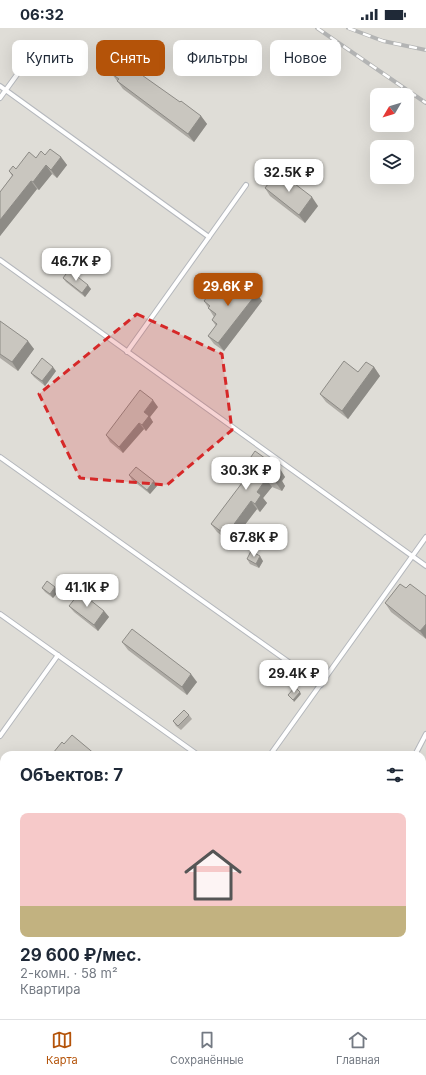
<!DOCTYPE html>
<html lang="ru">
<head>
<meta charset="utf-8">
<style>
	body { margin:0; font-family:Inter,sans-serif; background:#f2f2f3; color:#1f2937; height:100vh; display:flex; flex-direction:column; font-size:15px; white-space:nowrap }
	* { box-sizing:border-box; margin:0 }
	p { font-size:13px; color:#747a83 }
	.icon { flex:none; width:22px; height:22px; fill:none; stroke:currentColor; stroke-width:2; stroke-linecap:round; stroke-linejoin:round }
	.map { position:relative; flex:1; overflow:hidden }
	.details { position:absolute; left:0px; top:723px; width:426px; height:268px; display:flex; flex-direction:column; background:#fff; border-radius:12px 12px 0 0; box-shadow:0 4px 16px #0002 }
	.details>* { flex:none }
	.banner { position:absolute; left:12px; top:12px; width:402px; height:36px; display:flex; gap:8px }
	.needle { width:26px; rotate:232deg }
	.controls { position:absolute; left:370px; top:60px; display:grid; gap:8px }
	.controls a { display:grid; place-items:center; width:44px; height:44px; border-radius:8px; background:#fff; box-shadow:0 4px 16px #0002; font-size:20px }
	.price { position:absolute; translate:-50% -34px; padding:0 9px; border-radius:8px; background:#fff; color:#222; font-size:13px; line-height:26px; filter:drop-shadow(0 1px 2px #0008) }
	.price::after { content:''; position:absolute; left:50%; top:24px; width:12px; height:9px; margin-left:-6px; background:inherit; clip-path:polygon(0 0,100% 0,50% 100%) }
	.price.on { background:#b45309; color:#fff }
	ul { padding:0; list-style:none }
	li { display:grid; align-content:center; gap:8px; height:212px; padding:0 20px }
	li+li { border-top:1px solid #e0e1e3 }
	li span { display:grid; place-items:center; height:124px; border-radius:8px; color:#555 }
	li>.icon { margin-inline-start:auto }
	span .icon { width:72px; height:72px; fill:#fffc; stroke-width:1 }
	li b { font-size:17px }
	h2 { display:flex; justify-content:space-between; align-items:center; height:48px; padding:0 20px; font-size:17px }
	.chip { padding:0 14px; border-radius:8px; background:#fff; box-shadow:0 4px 16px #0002; font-size:14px; line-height:36px }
	.chip.on { background:#b45309; color:#fff }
	.status { display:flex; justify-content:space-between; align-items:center; height:28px; padding:0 20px; background:#fff; direction:ltr }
	.status svg { height:11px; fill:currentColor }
	.menu { display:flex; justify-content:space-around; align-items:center; height:56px; border-top:1px solid #e0e1e3; background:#fff; font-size:11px; color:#747a83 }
	.menu a { display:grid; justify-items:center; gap:2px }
	.menu .on { color:#b45309 }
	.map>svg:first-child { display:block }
	.industrial { fill:#dfddd7; fill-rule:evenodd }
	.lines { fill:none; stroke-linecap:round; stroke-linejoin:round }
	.service-casing { stroke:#b5b8bd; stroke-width:6 }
	.service { stroke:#fff; stroke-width:4 }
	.rail-casing { stroke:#b3b4b4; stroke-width:4 }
	.rail { stroke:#fff; stroke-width:2.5; stroke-dasharray:8; stroke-linecap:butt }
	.wall { fill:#adaaa4 }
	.shaded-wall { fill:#8d8b86 }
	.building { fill:#c9c6bf; stroke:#8d8b86 }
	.marked { fill:#d62828; fill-opacity:0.2; stroke:#d62828; stroke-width:3; stroke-dasharray:8 5; stroke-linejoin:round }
</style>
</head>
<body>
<div class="status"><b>06:32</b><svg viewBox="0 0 49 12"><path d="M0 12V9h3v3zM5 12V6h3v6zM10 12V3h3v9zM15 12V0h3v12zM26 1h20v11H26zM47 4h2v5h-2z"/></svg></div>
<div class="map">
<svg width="426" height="991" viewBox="0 0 426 991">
	<rect width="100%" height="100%" fill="#eceadf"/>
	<path class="industrial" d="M0,0H426V991H0ZM377,67H407V97H377ZM377,119H407V149H377ZM4,727H422V987H4Z"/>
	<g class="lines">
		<g class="service-casing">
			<g id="service">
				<path d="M0,58L209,209"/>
				<path d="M0,70L37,19"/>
				<path d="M0,232L426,538"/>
				<path d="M127,324L246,157"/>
				<path d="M0,429L321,657"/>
				<path d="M0,586L198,727"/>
				<path d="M0,708L58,627"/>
				<path d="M270,727L426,509"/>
				<path d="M415,727L426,706"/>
				<path d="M0,875L4,878"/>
				<path d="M155,987L161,991"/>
				<path d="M413,987L419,991"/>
				<path d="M243,991L246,987"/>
			</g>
		</g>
		<use href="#service" class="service"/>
		<g class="rail-casing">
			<g id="rail">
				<path d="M317,0L426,75"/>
				<path d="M348,0L383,13L426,22"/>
			</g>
		</g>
		<use href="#rail" class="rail"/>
	</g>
	<g class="wall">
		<path d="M112,46L180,74L201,88L207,96L194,114L123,61Z"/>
		<path d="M45,127L61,129L67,137L57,150L52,146L39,162L37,161L0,208V164L12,148L9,143L16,141L36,130Z"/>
		<path d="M265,160L318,178L305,195L270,168Z"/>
		<path d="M63,250L91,261L85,269L66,254Z"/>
		<path d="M245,264L262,273L224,323L214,316L208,308L216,298L212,292L214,289L204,273L215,268Z"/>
		<path d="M0,293L34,321L18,343L0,330Z"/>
		<path d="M374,339L380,348L348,391L326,374L320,366L358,344Z"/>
		<path d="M56,343L45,358L34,349L31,345Z"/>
		<path d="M158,379L150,389L153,394L146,403L144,401L123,425L110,414L106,407Z"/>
		<path d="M280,441L285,449L282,453L285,458L282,463L272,459L263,470L267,475L260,484L257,481L231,515L217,504L211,496L247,449L242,442Z"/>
		<path d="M129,447L154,453L157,458L150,466L132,452Z"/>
		<path d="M247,531L263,533L259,540L250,536Z"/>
		<path d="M400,556L426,611L391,584L385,575Z"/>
		<path d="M42,560L58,564L53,570L45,564Z"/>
		<path d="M69,578L104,583L109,589L98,603L74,584Z"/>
		<path d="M122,614L197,654L187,667L128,622Z"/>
		<path d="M189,687L192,691L181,702L176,698L173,693Z"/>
		<path d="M426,922V962L422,959V927Z"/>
	</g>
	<g class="shaded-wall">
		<path d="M201,88L207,96L194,114L188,106Z"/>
		<path d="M61,129L67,137L57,150L51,142Z"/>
		<path d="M46,137L52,146L39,162L33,154Z"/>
		<path d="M31,153L37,161L0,208V192Z"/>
		<path d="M312,169L318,178L305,195L299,187Z"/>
		<path d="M88,257L91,261L85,269L82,265Z"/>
		<path d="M257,265L262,273L224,323L218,315Z"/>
		<path d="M28,313L34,321L18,343L12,334Z"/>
		<path d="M53,339L56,343L45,358L42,353Z"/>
		<path d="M374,339L380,348L348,391L342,383Z"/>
		<path d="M153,372L158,379L150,389L153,394L146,403L142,397L144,384Z"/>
		<path d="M139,395L144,401L123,425L119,419Z"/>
		<path d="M280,441L285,449L282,453L285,458L282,463L276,455L275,447Z"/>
		<path d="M266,451L272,459L263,470L267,475L260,484L255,476L257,464Z"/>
		<path d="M154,453L157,458L150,466L147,462Z"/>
		<path d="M251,473L257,481L231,515L226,507Z"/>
		<path d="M260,528L263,533L259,540L256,536Z"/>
		<path d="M55,559L58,564L53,570L50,566Z"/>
		<path d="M104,583L109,589L98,603L94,597Z"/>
		<path d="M426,596V611L420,603Z"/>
		<path d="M191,646L197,654L187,667L182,659Z"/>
		<path d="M300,664L301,666L294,674L293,672Z"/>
	</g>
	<g class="building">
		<path d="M122,33L180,74L181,73L201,88L188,106L117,53L119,51L112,46Z"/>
		<path d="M50,121L61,129L51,142L46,137L33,154L31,153L0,192V164L13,147L9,143L13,138L16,141L29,124L36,130L41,123L45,127Z"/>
		<path d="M278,143L312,169L299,187L265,160Z"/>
		<path d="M69,242L88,257L82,265L63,250Z"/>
		<path d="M228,251L245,264L249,259L257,265L218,315L208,308L217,296L212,292L216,286L208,280L210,278L204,273L210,265L215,268Z"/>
		<path d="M0,293L28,313L12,334L0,326Z"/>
		<path d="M42,330L53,339L42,353L31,345Z"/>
		<path d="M344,333L358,344L366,334L374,339L342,383L320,366Z"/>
		<path d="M140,362L153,372L144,384L149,388L142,397L139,395L119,419L106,407Z"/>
		<path d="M255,423L280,441L275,447L280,450L276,455L266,451L257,464L261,467L255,476L251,473L226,507L211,496L248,447L242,442Z"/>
		<path d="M136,439L154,453L147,462L129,447Z"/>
		<path d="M251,523L260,528L256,536L247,531Z"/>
		<path d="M47,553L55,559L50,566L42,560Z"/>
		<path d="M400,556L406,560L410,556L426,568V596L420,603L385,575Z"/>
		<path d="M80,564L104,583L94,597L69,578Z"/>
		<path d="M132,601L191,646L182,659L122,614Z"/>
		<path d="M295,659L300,664L293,672L288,667Z"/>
		<path d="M184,682L189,687L178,698L173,693Z"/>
		<path d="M72,707L96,727L99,724L103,727H73L70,724L68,727H56L53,725L62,714L64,716Z"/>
		<path d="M426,922V959L422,956V927Z"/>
		<path d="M411,988L417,991H407Z"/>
	</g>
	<path class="marked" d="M137,286L222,326L232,402L167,457L80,450L39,366Z"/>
</svg>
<div class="controls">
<a><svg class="needle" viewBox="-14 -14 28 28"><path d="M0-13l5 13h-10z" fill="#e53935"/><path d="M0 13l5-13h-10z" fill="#747a83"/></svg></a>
<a><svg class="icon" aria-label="layers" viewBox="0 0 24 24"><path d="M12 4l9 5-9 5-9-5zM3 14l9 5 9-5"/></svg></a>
</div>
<b class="price" style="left:289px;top:165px">32.5K ₽</b>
<b class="price" style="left:76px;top:254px">46.7K ₽</b>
<b class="price on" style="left:228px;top:279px">29.6K ₽</b>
<b class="price" style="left:246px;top:463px">30.3K ₽</b>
<b class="price" style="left:254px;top:530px">67.8K ₽</b>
<b class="price" style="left:87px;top:580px">41.1K ₽</b>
<b class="price" style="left:294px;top:666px">29.4K ₽</b>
<div class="banner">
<a class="chip">Купить</a>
<a class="chip on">Снять</a>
<a class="chip">Фильтры</a>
<a class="chip">Новое</a>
</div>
<section class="details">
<h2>Объектов: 7<svg class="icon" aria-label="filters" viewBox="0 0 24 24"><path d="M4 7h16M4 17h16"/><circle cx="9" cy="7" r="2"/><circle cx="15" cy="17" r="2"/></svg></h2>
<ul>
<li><span style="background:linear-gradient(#f6c9c9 75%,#c2b280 0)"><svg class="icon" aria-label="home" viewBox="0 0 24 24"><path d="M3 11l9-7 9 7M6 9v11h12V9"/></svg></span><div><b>29 600 ₽/мес.</b><p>2-комн. · 58 m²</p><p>Квартира</p></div></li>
</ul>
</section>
</div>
<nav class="menu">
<a class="on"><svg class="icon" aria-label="map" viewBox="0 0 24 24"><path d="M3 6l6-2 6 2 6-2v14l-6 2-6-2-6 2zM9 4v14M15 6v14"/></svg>Карта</a>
<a><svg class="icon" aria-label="saved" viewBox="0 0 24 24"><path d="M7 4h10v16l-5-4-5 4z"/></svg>Сохранённые</a>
<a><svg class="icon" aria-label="home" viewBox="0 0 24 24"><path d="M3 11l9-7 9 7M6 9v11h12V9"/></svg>Главная</a>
</nav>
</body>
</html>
